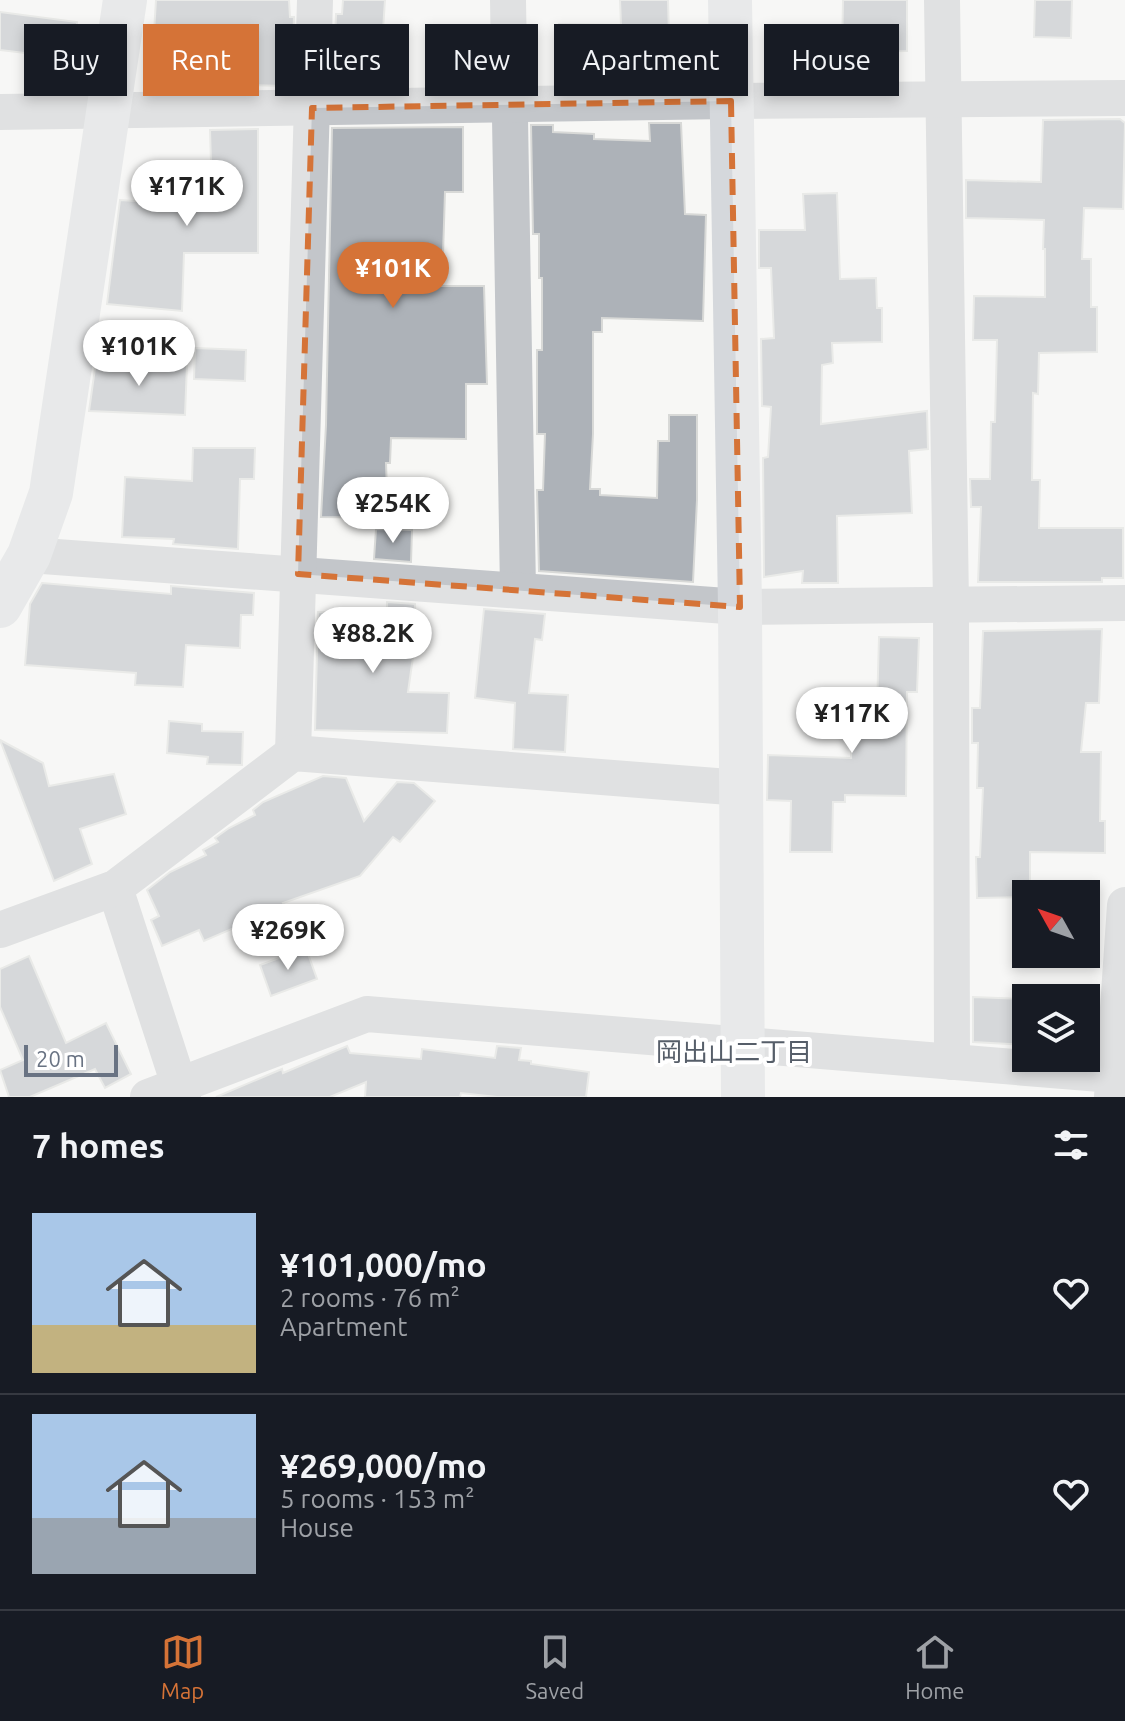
<!DOCTYPE html>
<html lang="en">
<head>
<meta charset="utf-8">
<style>
	body { margin:0; font-family:Ubuntu,"Noto Sans JP",sans-serif; background:#20242c; color:#f1f3f6; height:100vh; display:flex; flex-direction:column; font-size:30px; white-space:nowrap }
	* { box-sizing:border-box; margin:0 }
	p { font-size:26px; color:#9ea1a6 }
	.icon { flex:none; width:44px; height:44px; fill:none; stroke:currentColor; stroke-width:2; stroke-linecap:round; stroke-linejoin:round }
	.map { position:relative; height:1097px; overflow:hidden }
	.sheet { display:flex; flex-direction:column; background:#171b24; flex:1 }
	.sheet>* { flex:none }
	.banner { position:absolute; left:24px; top:24px; width:1078px; height:72px; display:flex; gap:16px }
	.needle { width:52px; rotate:310deg }
	.controls { position:absolute; left:1012px; top:880px; display:grid; gap:16px }
	.controls a { display:grid; place-items:center; width:88px; height:88px; border-radius:0px; background:#171b24; box-shadow:0 4px 12px #0003; font-size:40px }
	.scale { position:absolute; left:24px; bottom:20px; width:94px; box-sizing:border-box; padding-left:8px; border:4px solid #697383; border-top:0; font-size:22px; line-height:28px; white-space:nowrap; color:#697383; -webkit-text-stroke:6px #fff; paint-order:stroke }
	.price { position:absolute; translate:-50% -68px; padding:0 18px; border-radius:28px; background:#fff; color:#222; font-size:26px; line-height:52px; filter:drop-shadow(0 2px 4px #0008) }
	.price::after { content:''; position:absolute; left:50%; top:48px; width:24px; height:18px; margin-left:-12px; background:inherit; clip-path:polygon(0 0,100% 0,50% 100%) }
	.price.active { background:#d57337; color:#fff }
	ul { padding:0; list-style:none }
	li { display:flex; align-items:center; gap:24px; height:200px; padding:0 32px }
	li+li { border-top:2px solid #363941 }
	li span { display:grid; place-items:center; flex:none; width:224px; height:160px; border-radius:0px; color:#555 }
	li>.icon { margin-inline-start:auto }
	span .icon { width:96px; height:96px; fill:#fffc; stroke-width:1 }
	li b { font-size:34px }
	h2 { display:flex; justify-content:space-between; align-items:center; height:96px; padding:0 32px; font-size:34px }
	.pill { padding:0 28px; border-radius:0px; background:#171b24; box-shadow:0 4px 12px #0003; font-size:28px; line-height:72px }
	.pill.active { background:#d57337; color:#fff }
	.menu { display:flex; justify-content:space-around; align-items:center; height:112px; border-top:2px solid #363941; background:#171b24; font-size:22px; color:#9ea1a6 }
	.menu a { display:grid; justify-items:center; gap:4px }
	.menu .active { color:#d57337 }
	.map>svg:first-child { display:block }
	.building { fill:#adb2b8; stroke:#d8d9d7; stroke-width:2 }
	.lines { fill:none; stroke-linecap:round; stroke-linejoin:round }
	.street { stroke:#c3c6ca; stroke-width:36 }
	.secondary { stroke:#d5d8dc; stroke-width:44 }
	.marked { fill:none; stroke:#d57337; stroke-width:6; stroke-dasharray:16 10; stroke-linejoin:round }
	.labels { text-anchor:middle; dominant-baseline:central; stroke-width:8; stroke-linejoin:round; paint-order:stroke }
	.neighbourhood-label { font-size:26px; fill:#565e69; stroke:#fff }
</style>
</head>
<body>
<div class="map">
<svg width="1125" height="1097" viewBox="0 0 1125 1097">
	<rect width="100%" height="100%" fill="#f7f7f5"/>
	<g class="building">
		<path d="M156,0H289L290,17H294L292,68H287L288,86L201,84V77L168,76V65L152,64Z"/>
		<path d="M343,0H385L382,45L335,42L336,14H342Z"/>
		<path d="M620,0H668L669,37L702,36L703,78L558,82L559,24L621,25Z"/>
		<path d="M843,0H907V51L842,52Z"/>
		<path d="M1035,0H1072L1071,38L1034,37Z"/>
		<path d="M0,12L77,22L71,90L29,91L34,54L0,50Z"/>
		<path d="M1120,119L1125,123L1123,209L1084,208L1082,259H1091V307H1097V352L1039,353L1038,394L1033,393L1032,480H1040L1039,528H1123V578H1102V582H978L981,507H971L970,479H990L991,422H995L997,340H973L974,296L1045,297V249H1043L1044,220L966,218V180L1041,182L1043,120Z"/>
		<path d="M649,123H681L685,214L706,215L703,321L602,318V332H593V434L590,489H600V495L657,498L658,441H669V415H697V500L693,582L539,571L537,490H543L545,434H537V350H542V278H539V234H533L531,125H553V132L594,134V139L650,141Z"/>
		<path d="M463,127V192H445L442,286H484L487,384H466V439L391,438L390,463H386L388,518L321,517L326,425L332,128Z"/>
		<path d="M258,129V253H184L182,311L107,304L120,200L202,205V198H212L210,130Z"/>
		<path d="M837,193L840,279L876,278L877,308H882V342L832,343L833,363L822,365L821,424L927,411L928,449L909,451L912,513L837,516L838,583H802L803,571L764,577L763,458L768,457L771,407L762,406L761,339L774,338L771,268H759V230H805L803,194Z"/>
		<path d="M195,348L246,350L245,381L194,379Z"/>
		<path d="M96,361L187,365L185,415L89,411Z"/>
		<path d="M193,448H255L254,479H240L238,549L173,544L174,539L122,537L125,477L192,481Z"/>
		<path d="M376,529L412,530L411,562L374,559Z"/>
		<path d="M42,583L171,594V586L254,593L253,615H241L240,648L186,645L183,687L135,685L136,673L25,665L30,604Z"/>
		<path d="M387,602L415,604L416,636L408,692L449,693L447,733L315,730L318,612L387,614Z"/>
		<path d="M484,609L545,614L542,640L535,639L529,693L568,695L565,752L513,749L515,703L475,698Z"/>
		<path d="M1102,629L1099,703H1086L1081,752H1101L1100,821H1105V853L1030,852V894H1026V897L977,898L976,857H980L983,788H977L978,743H972V708H980L983,631Z"/>
		<path d="M879,637L919,638L917,692H907L906,796L845,795V802H833L832,852H790L791,801L767,800L768,755L851,758L852,707L877,708Z"/>
		<path d="M169,721L202,724V731L243,732L242,765L207,764L208,757L167,753Z"/>
		<path d="M0,740L43,763L49,786L114,774L126,814L80,829L92,864L54,881Z"/>
		<path d="M323,776L346,778L364,821L397,782L414,783L435,801L400,842L393,837L360,876L283,903L285,906L204,941L199,930L162,946L151,920L159,916L147,890L170,872L206,855L203,850L218,842L215,838L229,828L255,815L253,810L263,802Z"/>
		<path d="M306,948L317,979L271,996L260,965Z"/>
		<path d="M29,956L66,1043L106,1023L131,1074L105,1088L95,1069L30,1097H9L0,1070L23,1060L0,1007V969Z"/>
		<path d="M973,997L1026,999V1045L973,1042Z"/>
		<path d="M347,1046L350,1053L421,1059L422,1049L495,1058L497,1046L521,1048L519,1060L531,1061V1064L589,1072L586,1097H497L461,1093L460,1097H365L366,1082L330,1097H216L282,1069L283,1073Z"/>
	</g>
	<g class="lines">
		<g class="street">
			<path d="M508,0L518,590"/>
			<path d="M942,0L951,604L952,1062"/>
			<path d="M0,112L731,101L1125,98"/>
			<path d="M29,555L740,607L1125,603"/>
			<path d="M293,753L315,0"/>
			<path d="M115,888L183,1097"/>
			<path d="M0,930L115,888L293,753L742,788"/>
			<path d="M148,1097L367,1014L1125,1076"/>
			<path d="M1112,1097L1125,905"/>
		</g>
		<g class="secondary">
			<path d="M730,0L740,607L743,1097"/>
			<path d="M0,606L29,555L51,493L125,0"/>
		</g>
	</g>
	<path d="M0 0H1125V1097H0ZM731,101L740,607L298,574L312,108Z" fill="#f7f7f5" fill-opacity=".55" fill-rule="evenodd"/>
	<path class="marked" d="M731,101L740,607L298,574L312,108Z"/>
	<g class="labels">
		<g class="neighbourhood-label">
			<text x="734" y="1051">岡出山二丁目</text>
		</g>
	</g>
</svg>
<div class="controls">
<a><svg class="needle" viewBox="-14 -14 28 28"><path d="M0-13l5 13h-10z" fill="#e53935"/><path d="M0 13l5-13h-10z" fill="#9ea1a6"/></svg></a>
<a><svg class="icon" aria-label="layers" viewBox="0 0 24 24"><path d="M12 4l9 5-9 5-9-5zM3 14l9 5 9-5"/></svg></a>
</div>
<div class="scale">20 m</div>
<b class="price" style="left:187px;top:228px">¥171K</b>
<b class="price active" style="left:393px;top:310px">¥101K</b>
<b class="price" style="left:139px;top:388px">¥101K</b>
<b class="price" style="left:393px;top:545px">¥254K</b>
<b class="price" style="left:373px;top:675px">¥88.2K</b>
<b class="price" style="left:852px;top:755px">¥117K</b>
<b class="price" style="left:288px;top:972px">¥269K</b>
<div class="banner">
<a class="pill">Buy</a>
<a class="pill active">Rent</a>
<a class="pill">Filters</a>
<a class="pill">New</a>
<a class="pill">Apartment</a>
<a class="pill">House</a>
</div>
</div>
<section class="sheet">
<h2>7 homes<svg class="icon" aria-label="filters" viewBox="0 0 24 24"><path d="M4 7h16M4 17h16"/><circle cx="9" cy="7" r="2"/><circle cx="15" cy="17" r="2"/></svg></h2>
<ul>
<li><span style="background:linear-gradient(#a9c7e8 70%,#c2b280 0)"><svg class="icon" aria-label="home" viewBox="0 0 24 24"><path d="M3 11l9-7 9 7M6 9v11h12V9"/></svg></span><div><b>¥101,000/mo</b><p>2 rooms · 76 m²</p><p>Apartment</p></div><svg class="icon" aria-label="heart" viewBox="0 0 24 24"><path d="M12 20l-8-8c-3-5 5-10 8-4 3-6 11-1 8 4z"/></svg></li>
<li><span style="background:linear-gradient(#a9c7e8 65%,#9aa5b1 0)"><svg class="icon" aria-label="home" viewBox="0 0 24 24"><path d="M3 11l9-7 9 7M6 9v11h12V9"/></svg></span><div><b>¥269,000/mo</b><p>5 rooms · 153 m²</p><p>House</p></div><svg class="icon" aria-label="heart" viewBox="0 0 24 24"><path d="M12 20l-8-8c-3-5 5-10 8-4 3-6 11-1 8 4z"/></svg></li>
</ul>
</section>
<nav class="menu">
<a class="active"><svg class="icon" aria-label="map" viewBox="0 0 24 24"><path d="M3 6l6-2 6 2 6-2v14l-6 2-6-2-6 2zM9 4v14M15 6v14"/></svg>Map</a>
<a><svg class="icon" aria-label="saved" viewBox="0 0 24 24"><path d="M7 4h10v16l-5-4-5 4z"/></svg>Saved</a>
<a><svg class="icon" aria-label="home" viewBox="0 0 24 24"><path d="M3 11l9-7 9 7M6 9v11h12V9"/></svg>Home</a>
</nav>
</body>
</html>
